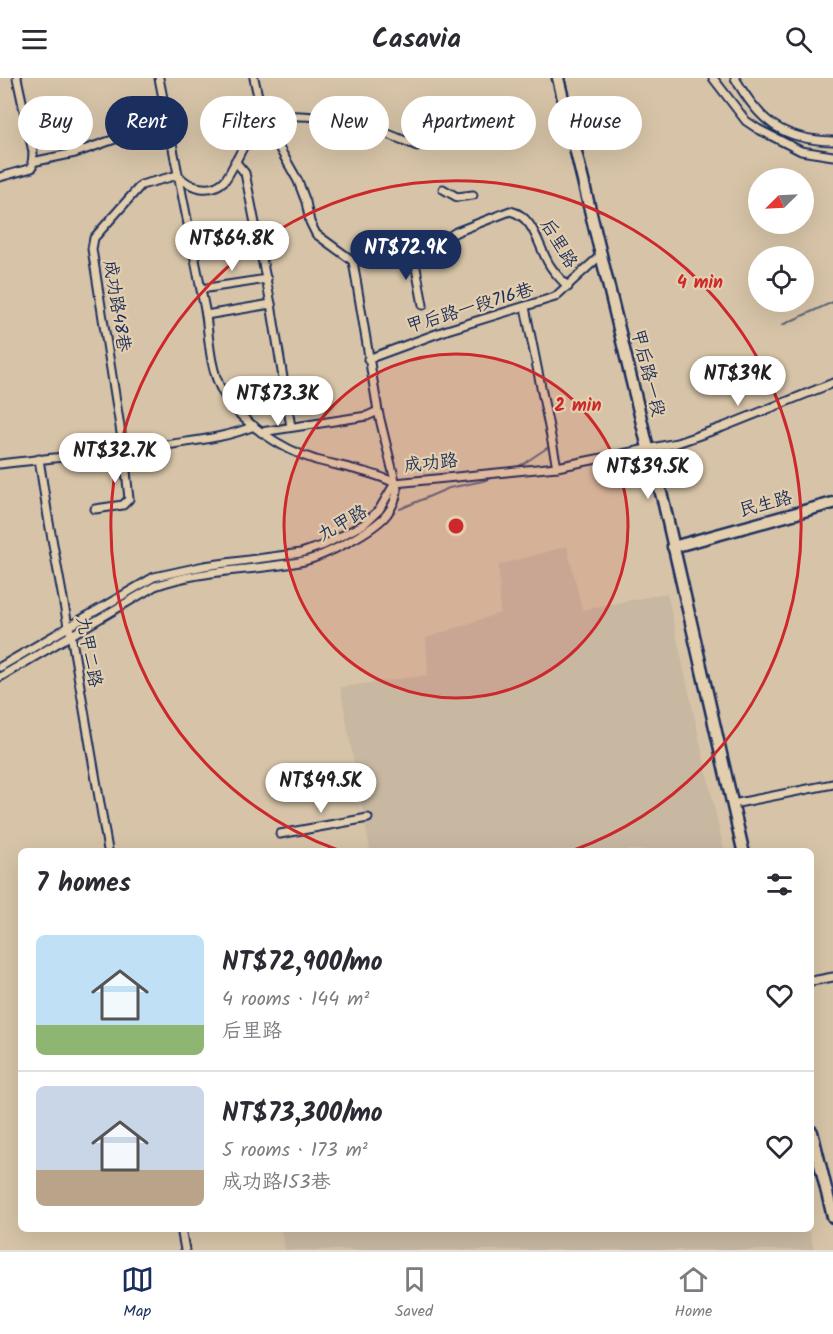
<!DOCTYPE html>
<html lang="en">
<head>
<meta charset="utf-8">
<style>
	body { margin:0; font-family:Kalam,"LXGW WenKai TC",sans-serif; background:#f7f7f7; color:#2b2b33; height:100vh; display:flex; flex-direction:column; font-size:22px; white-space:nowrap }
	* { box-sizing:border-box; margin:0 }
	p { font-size:20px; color:#7c7c81 }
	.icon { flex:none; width:33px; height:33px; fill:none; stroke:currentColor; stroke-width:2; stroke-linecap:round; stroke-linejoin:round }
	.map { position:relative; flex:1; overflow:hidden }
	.sheet { position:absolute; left:18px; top:770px; width:796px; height:384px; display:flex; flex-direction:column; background:#fff; border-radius:9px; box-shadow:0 6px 24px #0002 }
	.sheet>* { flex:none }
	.hud { position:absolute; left:18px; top:18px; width:798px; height:54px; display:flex; gap:12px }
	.needle { width:39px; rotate:246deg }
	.tools { position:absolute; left:748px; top:90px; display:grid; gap:12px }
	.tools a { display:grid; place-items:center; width:66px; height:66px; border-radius:50%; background:#fff; box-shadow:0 6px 24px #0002; font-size:30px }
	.price { position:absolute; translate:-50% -51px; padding:0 14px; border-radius:21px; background:#fff; color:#222; font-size:20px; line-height:39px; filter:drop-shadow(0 2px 3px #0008) }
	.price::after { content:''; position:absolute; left:50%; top:36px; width:18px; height:14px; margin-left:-9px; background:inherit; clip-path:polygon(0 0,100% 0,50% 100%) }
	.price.current { background:#1b2f5e; color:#fff }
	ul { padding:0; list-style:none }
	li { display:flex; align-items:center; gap:18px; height:150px; padding:0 18px }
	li+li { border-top:2px solid #e1e1e2 }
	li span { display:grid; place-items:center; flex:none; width:168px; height:120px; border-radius:9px; color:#555 }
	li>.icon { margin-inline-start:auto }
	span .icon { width:72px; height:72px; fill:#fffc; stroke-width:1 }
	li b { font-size:26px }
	h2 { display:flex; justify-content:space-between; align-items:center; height:72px; padding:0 18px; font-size:26px }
	.chip { padding:0 21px; border-radius:27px; background:#fff; box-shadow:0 6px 24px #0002; font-size:21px; line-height:54px }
	.chip.current { background:#1b2f5e; color:#fff }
	header { display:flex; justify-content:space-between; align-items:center; height:78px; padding:0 18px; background:#fff; font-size:27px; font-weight:700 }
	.tabs { display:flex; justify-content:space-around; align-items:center; height:84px; border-top:2px solid #e1e1e2; background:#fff; font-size:16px; color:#7c7c81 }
	.tabs a { display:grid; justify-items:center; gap:3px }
	.tabs .current { color:#1b2f5e }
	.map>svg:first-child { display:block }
	.built { fill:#c8b8a2 }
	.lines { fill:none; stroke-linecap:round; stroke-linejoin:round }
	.stream { stroke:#62677a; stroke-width:2 }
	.street-casing { stroke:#1b2f5e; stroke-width:11 }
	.secondary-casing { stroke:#1b2f5e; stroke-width:15 }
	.street { stroke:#e3cead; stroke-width:7 }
	.secondary { stroke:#e3cead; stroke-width:10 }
	.ring { fill:none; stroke:#cd282b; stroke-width:3 }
	.labels { text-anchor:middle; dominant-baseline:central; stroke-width:4.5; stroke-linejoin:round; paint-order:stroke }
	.street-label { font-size:18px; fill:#1b2f5e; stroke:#e3cead }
	.centre { fill:#cd282b; stroke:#e3cead; stroke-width:3 }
	.ring-label { font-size:18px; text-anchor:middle; font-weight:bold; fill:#cd282b; stroke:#e3cead; stroke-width:4.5; stroke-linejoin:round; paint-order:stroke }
</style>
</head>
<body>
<header><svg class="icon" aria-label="menu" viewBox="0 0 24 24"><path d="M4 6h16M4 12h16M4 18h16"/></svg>Casavia<svg class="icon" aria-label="search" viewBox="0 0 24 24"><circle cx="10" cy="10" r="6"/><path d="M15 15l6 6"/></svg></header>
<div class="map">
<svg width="833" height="1172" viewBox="0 0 833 1172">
	<rect width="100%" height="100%" fill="#d7c4a8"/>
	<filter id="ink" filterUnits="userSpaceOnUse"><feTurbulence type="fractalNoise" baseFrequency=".0167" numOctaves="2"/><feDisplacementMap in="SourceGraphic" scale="12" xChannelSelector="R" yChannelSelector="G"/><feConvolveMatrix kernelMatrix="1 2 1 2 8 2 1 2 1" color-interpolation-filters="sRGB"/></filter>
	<g filter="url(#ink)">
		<g class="built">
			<path d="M567,468L582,532L667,515L724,772H370L340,609L428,597L426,560L500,535L499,487Z"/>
			<path d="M809,1151L814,1172H285L281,1151Z"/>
		</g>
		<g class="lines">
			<g class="stream">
				<path d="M782,247L833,224"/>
				<path d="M515,390L523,386L550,368"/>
				<path d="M400,431L449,410L483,403L495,398"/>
				<path d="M335,465L367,448"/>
				<path d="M290,480L322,471"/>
				<path d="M243,487L284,482"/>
				<path d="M184,496L196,494"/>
				<path d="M0,594L60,558"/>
			</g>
			<g class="street-casing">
				<g id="street">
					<path d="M159,0L206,237C209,261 210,291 222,313C239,344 283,372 316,382C343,389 370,393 395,405L557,389L677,365L723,349L833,305"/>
					<path d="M254,0L263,41L298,103L306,124L310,144L316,156L353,183L421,173L435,168L456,154L510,133C534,138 538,168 549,186C554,195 562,202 568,209"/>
					<path d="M713,0L746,43L758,51L801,73L833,78"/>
					<path d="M735,0C759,43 782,62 833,63"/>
					<path d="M235,83L245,95L271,226L291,349"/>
					<path d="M32,84L75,75L138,53L169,50"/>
					<path d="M0,99L32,90L33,74L17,0"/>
					<path d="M443,111L457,119L473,117"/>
					<path d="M413,174L423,227"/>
					<path d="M201,211L267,201"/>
					<path d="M525,229L557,389"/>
					<path d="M206,237L271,226"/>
					<path d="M368,281L447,252L555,219L602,176"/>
					<path d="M261,354L367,338L378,333"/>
					<path d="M39,381L48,439L68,548L71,556L108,772"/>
					<path d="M0,386C58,379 116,375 173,366C200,362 228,359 254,348"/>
					<path d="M95,431L123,427L129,421L124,374L92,171L94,160L141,107L178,97C189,110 210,116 224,103C230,98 249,56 255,46C277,30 339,41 365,48C383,53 400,61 417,68"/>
					<path d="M0,589L154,499L204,488L301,475L324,467L364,446L379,432L395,405"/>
					<path d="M0,599L155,508C202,491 255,493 304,483C324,478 374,453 387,436C392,430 397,419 397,411L378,333L353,183"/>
					<path d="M733,726L833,706"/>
					<path d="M280,756L368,740"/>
					<path d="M812,903L833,899"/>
					<path d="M181,1150L185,1172"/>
				</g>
			</g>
			<g class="secondary-casing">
				<g id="secondary">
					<path d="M558,0L648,370L663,422L743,772"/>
					<path d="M673,469L833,425"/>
					<path d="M812,1054L833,1139"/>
				</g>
			</g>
			<use href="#street" class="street"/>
			<use href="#secondary" class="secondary"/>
		</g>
	</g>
	<circle cx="456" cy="448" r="172" fill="#cd282b" fill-opacity=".12"/>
	<g class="ring">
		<circle cx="456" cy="448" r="172"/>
		<path d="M338 772A345 345 0 1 1 574 772"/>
	</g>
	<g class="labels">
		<g class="street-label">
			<text transform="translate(558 166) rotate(59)">后里路</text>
			<text transform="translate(116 228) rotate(81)">成功路48巷</text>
			<text transform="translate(470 231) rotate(-17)">甲后路一段716巷</text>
			<text transform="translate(647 295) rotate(76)">甲后路一段</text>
			<text transform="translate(431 386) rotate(-6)">成功路</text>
			<text transform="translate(766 427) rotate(-15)">民生路</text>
			<text transform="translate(343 446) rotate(-30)">九甲路</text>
			<text transform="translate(88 574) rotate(79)">九甲二路</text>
		</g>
	</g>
	<circle cx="456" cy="448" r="9" class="centre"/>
	<g class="ring-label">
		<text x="700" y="210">4 min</text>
		<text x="578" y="333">2 min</text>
	</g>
</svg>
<div class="tools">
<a><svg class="needle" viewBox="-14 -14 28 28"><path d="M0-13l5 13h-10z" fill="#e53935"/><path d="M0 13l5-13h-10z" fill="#7c7c81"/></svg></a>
<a><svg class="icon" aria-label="locate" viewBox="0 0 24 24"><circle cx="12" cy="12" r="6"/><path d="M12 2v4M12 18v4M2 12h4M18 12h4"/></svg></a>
</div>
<b class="price" style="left:232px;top:194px">NT$64.8K</b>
<b class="price current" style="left:406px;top:203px">NT$72.9K</b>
<b class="price" style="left:738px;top:329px">NT$39K</b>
<b class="price" style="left:278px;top:349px">NT$73.3K</b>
<b class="price" style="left:115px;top:406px">NT$32.7K</b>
<b class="price" style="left:648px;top:422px">NT$39.5K</b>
<b class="price" style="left:321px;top:736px">NT$49.5K</b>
<div class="hud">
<a class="chip">Buy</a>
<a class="chip current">Rent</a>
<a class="chip">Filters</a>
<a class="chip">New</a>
<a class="chip">Apartment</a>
<a class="chip">House</a>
</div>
<section class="sheet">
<h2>7 homes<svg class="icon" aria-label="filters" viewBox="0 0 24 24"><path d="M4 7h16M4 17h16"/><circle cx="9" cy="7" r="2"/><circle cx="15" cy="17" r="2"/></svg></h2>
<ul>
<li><span style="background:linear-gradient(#bfe0f5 75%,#8fb573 0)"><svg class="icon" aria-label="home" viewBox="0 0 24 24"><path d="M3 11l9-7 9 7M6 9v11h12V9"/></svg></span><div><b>NT$72,900/mo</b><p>4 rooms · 144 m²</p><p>后里路</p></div><svg class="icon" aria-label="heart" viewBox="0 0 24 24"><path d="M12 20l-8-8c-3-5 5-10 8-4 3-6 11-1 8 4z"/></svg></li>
<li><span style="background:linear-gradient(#c9d6e8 70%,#b9a48a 0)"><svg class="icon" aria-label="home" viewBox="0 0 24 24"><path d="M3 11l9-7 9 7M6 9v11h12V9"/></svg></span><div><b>NT$73,300/mo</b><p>5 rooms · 173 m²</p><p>成功路153巷</p></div><svg class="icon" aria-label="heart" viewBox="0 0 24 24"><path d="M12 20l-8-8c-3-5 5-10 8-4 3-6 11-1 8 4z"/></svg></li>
</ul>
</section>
</div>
<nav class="tabs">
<a class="current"><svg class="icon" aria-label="map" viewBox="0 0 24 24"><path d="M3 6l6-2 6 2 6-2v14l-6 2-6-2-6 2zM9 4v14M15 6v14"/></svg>Map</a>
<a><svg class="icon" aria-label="saved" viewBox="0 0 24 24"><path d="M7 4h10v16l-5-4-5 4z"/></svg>Saved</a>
<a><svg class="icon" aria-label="home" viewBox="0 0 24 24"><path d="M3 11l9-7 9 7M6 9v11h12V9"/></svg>Home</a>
</nav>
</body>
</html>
